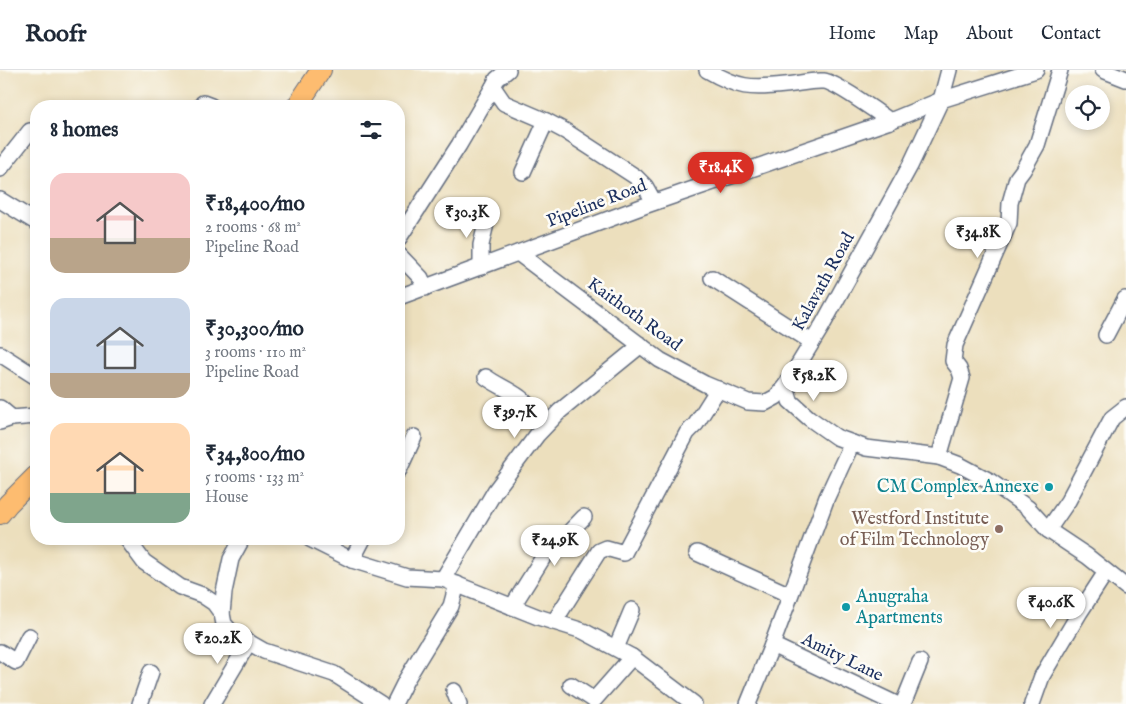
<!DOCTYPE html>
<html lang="en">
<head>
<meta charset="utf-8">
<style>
	body { margin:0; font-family:"IM FELL English",serif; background:#f2f2f3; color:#1f2937; height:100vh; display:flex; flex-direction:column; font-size:19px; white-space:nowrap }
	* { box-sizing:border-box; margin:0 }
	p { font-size:16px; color:#747a83 }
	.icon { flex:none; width:28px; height:28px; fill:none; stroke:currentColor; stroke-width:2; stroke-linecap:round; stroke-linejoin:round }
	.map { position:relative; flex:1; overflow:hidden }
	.side { position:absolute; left:30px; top:30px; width:375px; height:445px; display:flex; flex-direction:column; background:#fff; border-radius:20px; box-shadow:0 2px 8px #0003 }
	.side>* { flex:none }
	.tools { position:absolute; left:1065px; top:15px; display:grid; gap:10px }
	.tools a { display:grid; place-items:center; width:45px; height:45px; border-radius:50%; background:#fff; box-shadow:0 2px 8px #0003; font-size:25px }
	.price { position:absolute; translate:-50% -42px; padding:0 11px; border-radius:18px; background:#fff; color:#222; font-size:16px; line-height:32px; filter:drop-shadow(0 1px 2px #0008) }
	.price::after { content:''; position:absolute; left:50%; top:30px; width:15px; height:11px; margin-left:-8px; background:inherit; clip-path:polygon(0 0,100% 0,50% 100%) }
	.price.on { background:#d93025; color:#fff }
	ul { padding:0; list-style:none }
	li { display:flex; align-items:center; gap:15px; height:125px; padding:0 20px }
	li span { display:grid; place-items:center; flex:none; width:140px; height:100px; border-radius:15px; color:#555 }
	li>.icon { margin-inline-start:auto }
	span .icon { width:60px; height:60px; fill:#fffc; stroke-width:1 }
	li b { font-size:21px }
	h2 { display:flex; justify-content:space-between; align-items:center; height:60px; padding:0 20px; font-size:21px }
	header { display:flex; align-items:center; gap:30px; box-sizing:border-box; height:70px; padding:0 25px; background:#fff; border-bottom:1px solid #e0e1e3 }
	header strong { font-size:24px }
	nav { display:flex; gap:28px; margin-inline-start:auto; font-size:18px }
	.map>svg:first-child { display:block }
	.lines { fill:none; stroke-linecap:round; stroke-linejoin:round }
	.minor-casing { stroke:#646d7f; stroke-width:18 }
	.major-casing { stroke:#646d7f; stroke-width:22 }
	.minor { stroke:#fff; stroke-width:15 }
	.major { stroke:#fdbc6f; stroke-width:20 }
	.culture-dot { fill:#0f9aa8; stroke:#fdfcf7; stroke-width:2 }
	.education-dot { fill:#8d6e63; stroke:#fdfcf7; stroke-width:2 }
	.labels { text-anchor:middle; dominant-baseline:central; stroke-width:5; stroke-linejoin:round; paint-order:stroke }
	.street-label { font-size:18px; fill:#1b2f5e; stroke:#fdfcf7 }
	.culture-label { font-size:18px; fill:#0d838f; stroke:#fdfcf7; text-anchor:end }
	.education-label { font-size:18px; fill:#785e54; stroke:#fdfcf7; text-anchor:end }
</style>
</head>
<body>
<header>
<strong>Roofr</strong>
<nav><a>Home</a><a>Map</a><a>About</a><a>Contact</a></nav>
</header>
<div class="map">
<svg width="1126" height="634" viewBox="0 0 1126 634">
	<rect width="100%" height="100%" fill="#fdfcf7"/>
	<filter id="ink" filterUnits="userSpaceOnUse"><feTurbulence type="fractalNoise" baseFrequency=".02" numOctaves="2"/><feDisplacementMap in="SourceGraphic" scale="10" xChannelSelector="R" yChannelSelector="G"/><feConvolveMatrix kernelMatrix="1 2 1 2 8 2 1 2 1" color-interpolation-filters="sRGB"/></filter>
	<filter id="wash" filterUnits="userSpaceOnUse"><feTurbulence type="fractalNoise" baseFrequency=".0096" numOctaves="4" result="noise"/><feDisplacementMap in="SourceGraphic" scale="20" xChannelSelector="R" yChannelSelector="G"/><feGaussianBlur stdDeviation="1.12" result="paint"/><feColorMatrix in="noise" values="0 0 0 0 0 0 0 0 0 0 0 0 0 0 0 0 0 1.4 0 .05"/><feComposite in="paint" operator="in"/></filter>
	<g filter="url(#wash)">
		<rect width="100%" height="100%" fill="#ecdfbd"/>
	</g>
	<g filter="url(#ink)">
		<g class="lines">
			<g class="minor-casing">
				<g id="minor">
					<path d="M508,0L497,9L493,17L504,33L546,51L523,102"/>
					<path d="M707,0C738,18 750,19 785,15C798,14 810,10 824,11C835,12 879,43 890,51"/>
					<path d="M949,0L941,30L910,96L822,256L786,315L790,331L809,348L836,367L866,378L939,387L960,395L990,411L1028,438L1048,460L1087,486L1126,517"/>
					<path d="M1103,0L1126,9"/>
					<path d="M203,33L211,36"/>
					<path d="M546,51L565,61L636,107L645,116L654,132"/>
					<path d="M0,99L30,61"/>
					<path d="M0,130L36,152"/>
					<path d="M399,168L459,75L493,17"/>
					<path d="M518,183L660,290L705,314L748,332L765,333L776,327L786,315"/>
					<path d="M399,185L421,208L425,218"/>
					<path d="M481,197V175L488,145"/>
					<path d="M712,208L812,272"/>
					<path d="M399,227L644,136L890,51L941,30L1036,0"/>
					<path d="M1106,265L1125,229"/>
					<path d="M0,284L36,307"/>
					<path d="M486,307C495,314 506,318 516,325C529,333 535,346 542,359"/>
					<path d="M0,338L12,348"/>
					<path d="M0,352L12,348L36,346"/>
					<path d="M939,387L962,308L959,299L953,291L955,275L1009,153L1010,133L1017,108L1023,100L1037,75L1060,0"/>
					<path d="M399,400L414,367"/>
					<path d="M1048,460L1068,431L1112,348L1126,337"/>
					<path d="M127,469L144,492L180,517L202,525L214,533L222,544L224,554L231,562L264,581L334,604L381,634"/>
					<path d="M310,469L352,490L407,507L443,509L538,547L583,561L632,587L694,634"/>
					<path d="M697,483L790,525"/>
					<path d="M352,490L363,469"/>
					<path d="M443,509L495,421L537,365L560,341L641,275"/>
					<path d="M512,537L544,486L558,474L584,447"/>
					<path d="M222,544L224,522L231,489L242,469"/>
					<path d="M554,552L599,481L606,478L624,483L687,363L696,354L718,319"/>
					<path d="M772,575L896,634"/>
					<path d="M616,578L632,540"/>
					<path d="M0,582L16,592L29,566"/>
					<path d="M571,615L594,630L632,587"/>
					<path d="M454,621L459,634"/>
					<path d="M140,634L151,602"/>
					<path d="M212,634L249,572"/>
					<path d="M394,634L406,610L451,536L457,514"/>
					<path d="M748,634L772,575L827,427L852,373"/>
					<path d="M903,634L920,592"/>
					<path d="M1032,634L1042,606L1080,542L1106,502"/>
				</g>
			</g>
			<g class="major-casing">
				<g id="major">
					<path d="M297,36L321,0"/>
					<path d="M0,444L8,434L36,406"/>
				</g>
			</g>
			<use href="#minor" class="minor"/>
			<use href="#major" class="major"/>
		</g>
	</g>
	<g class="culture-dot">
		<circle cx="1049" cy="417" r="5"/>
		<circle cx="846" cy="537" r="5"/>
	</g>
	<circle class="education-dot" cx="999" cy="459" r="5"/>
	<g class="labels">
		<g class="street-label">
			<text transform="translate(597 134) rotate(-21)">Pipeline Road</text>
			<text transform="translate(824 212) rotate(-61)">Kalavath Road</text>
			<text transform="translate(634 245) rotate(36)">Kaithoth Road</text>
			<text transform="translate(842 588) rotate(26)">Amity Lane</text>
		</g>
		<g class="culture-label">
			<text x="1039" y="417">CM Complex Annexe</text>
			<text x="856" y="527" text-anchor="start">Anugraha<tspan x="856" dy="21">Apartments</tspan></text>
		</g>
		<g class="education-label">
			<text x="989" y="449">Westford Institute<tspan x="989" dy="21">of Film Technology</tspan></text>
		</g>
	</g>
</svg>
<div class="tools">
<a><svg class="icon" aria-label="locate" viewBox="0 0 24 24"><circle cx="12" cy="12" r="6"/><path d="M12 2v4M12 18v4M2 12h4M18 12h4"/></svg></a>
</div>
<b class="price on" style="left:721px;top:124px">₹18.4K</b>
<b class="price" style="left:467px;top:169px">₹30.3K</b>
<b class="price" style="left:978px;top:189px">₹34.8K</b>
<b class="price" style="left:814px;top:332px">₹58.2K</b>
<b class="price" style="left:515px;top:369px">₹39.7K</b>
<b class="price" style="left:555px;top:497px">₹24.9K</b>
<b class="price" style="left:1051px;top:559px">₹40.6K</b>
<b class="price" style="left:218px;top:595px">₹20.2K</b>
<section class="side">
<h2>8 homes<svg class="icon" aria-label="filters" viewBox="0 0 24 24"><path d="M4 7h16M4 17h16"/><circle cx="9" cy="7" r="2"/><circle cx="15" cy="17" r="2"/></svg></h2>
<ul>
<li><span style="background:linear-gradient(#f6c9c9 65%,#b9a48a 0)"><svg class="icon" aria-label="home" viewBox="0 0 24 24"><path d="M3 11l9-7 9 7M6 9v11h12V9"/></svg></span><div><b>₹18,400/mo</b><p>2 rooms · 68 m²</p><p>Pipeline Road</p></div></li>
<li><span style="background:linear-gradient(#c9d6e8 75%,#b9a48a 0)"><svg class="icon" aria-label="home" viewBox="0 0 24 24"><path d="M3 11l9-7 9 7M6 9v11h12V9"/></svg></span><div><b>₹30,300/mo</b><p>3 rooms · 110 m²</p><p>Pipeline Road</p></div></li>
<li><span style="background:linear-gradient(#ffd9b3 70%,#7fa58c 0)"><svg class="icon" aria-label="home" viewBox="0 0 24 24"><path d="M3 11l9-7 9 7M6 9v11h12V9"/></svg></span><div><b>₹34,800/mo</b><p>5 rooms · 133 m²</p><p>House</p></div></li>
</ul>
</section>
</div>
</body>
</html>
